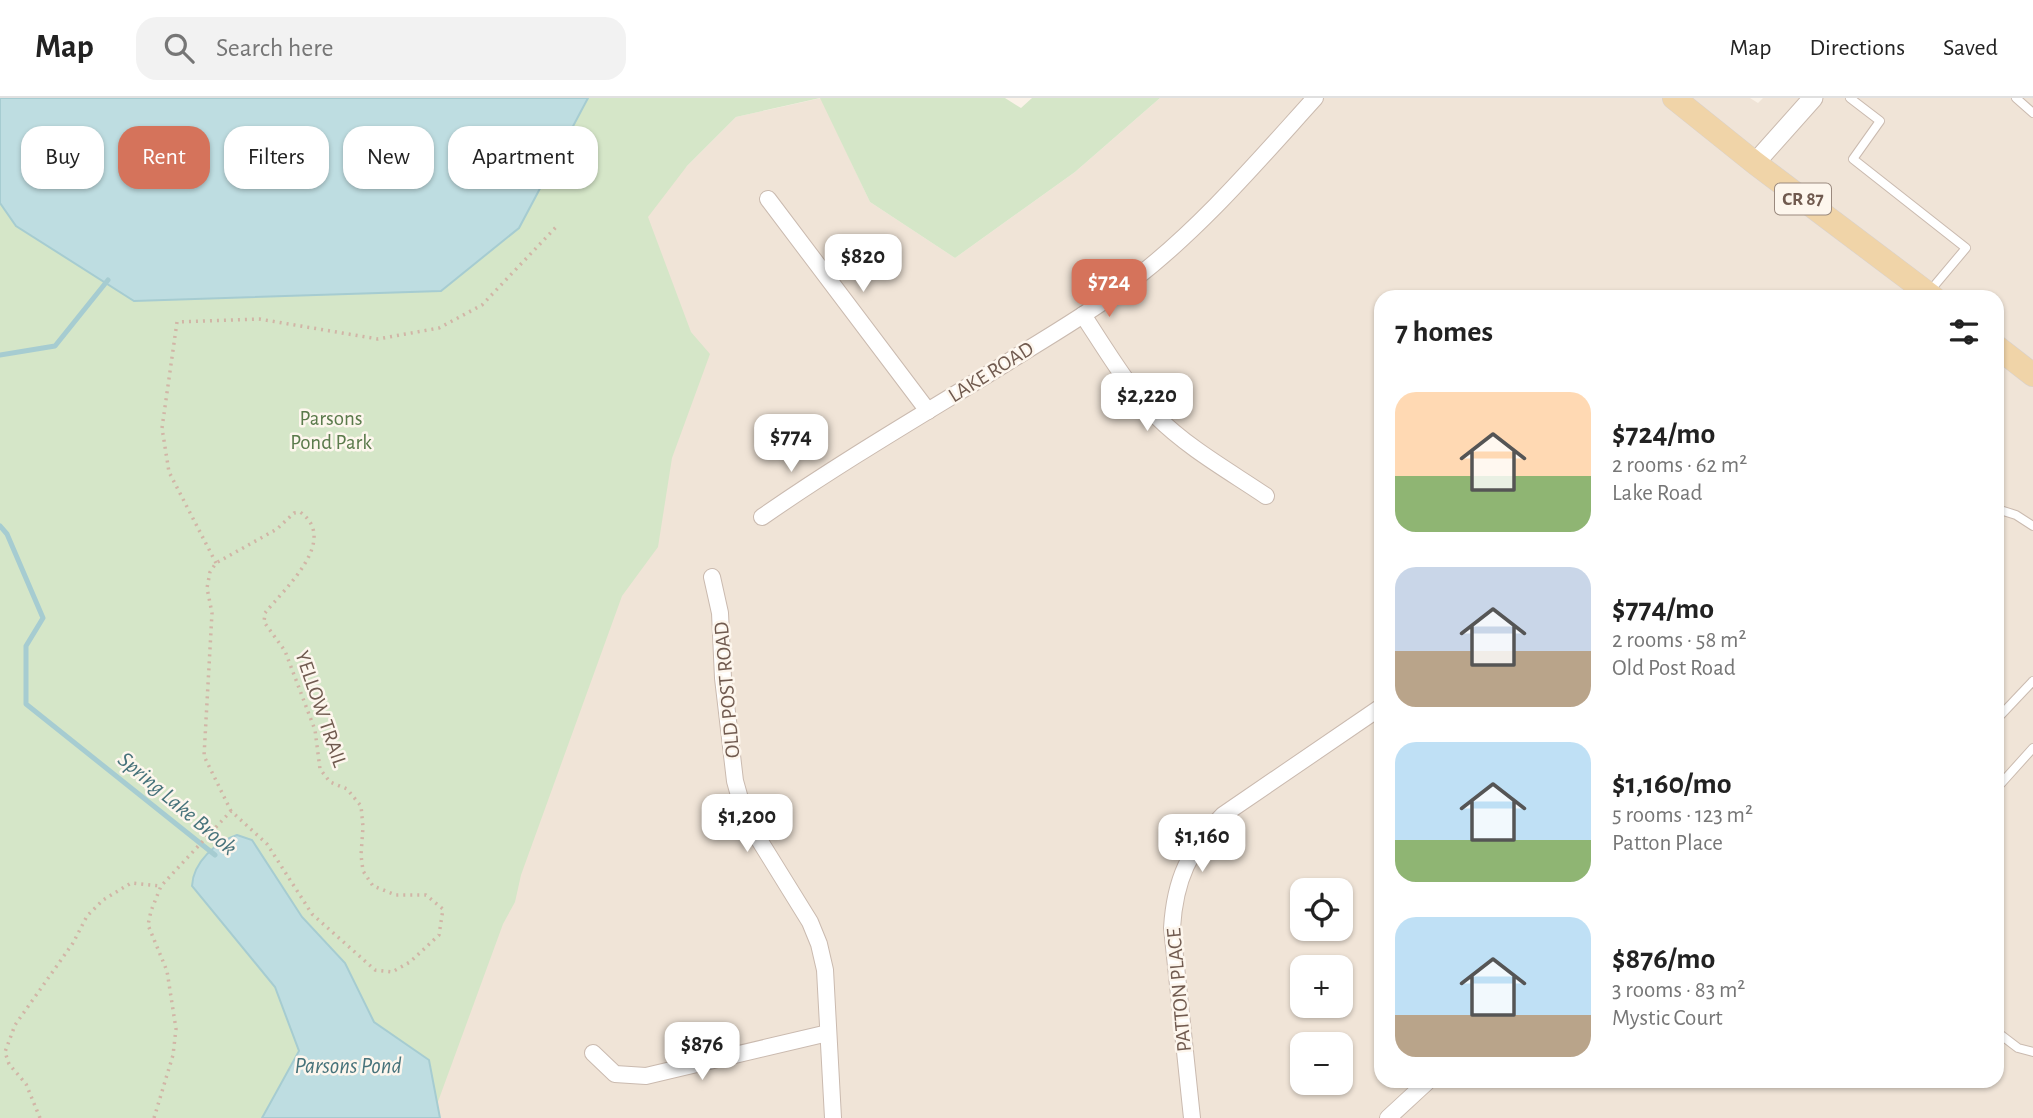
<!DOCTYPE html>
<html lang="en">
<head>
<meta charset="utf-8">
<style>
	body { margin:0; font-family:"Alegreya Sans",sans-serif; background:#f2f2f2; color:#222; height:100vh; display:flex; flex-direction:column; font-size:26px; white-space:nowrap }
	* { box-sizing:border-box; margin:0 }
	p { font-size:23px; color:#767676 }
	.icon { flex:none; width:38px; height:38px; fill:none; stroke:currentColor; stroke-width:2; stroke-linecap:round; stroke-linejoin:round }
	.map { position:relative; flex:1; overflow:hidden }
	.side { position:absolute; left:1374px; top:192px; width:630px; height:798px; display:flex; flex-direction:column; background:#fff; border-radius:21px; box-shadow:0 2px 5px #0004 }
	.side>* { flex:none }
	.guide { position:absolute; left:21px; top:28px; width:665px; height:63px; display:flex; gap:14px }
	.buttons { position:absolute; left:1290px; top:780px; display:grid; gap:14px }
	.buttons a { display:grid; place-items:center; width:63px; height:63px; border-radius:14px; background:#fff; box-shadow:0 2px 5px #0004; font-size:35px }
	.price { position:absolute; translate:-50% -60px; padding:0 16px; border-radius:14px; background:#fff; color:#222; font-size:23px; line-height:46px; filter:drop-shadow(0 2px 4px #0008) }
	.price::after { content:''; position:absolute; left:50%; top:42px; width:21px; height:16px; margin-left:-10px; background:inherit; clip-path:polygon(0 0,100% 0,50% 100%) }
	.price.current { background:#d5735b; color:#fff }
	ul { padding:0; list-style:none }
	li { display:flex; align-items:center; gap:21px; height:175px; padding:0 21px }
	li span { display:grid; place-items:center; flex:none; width:196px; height:140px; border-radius:21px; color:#555 }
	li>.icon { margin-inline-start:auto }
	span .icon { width:84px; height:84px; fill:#fffc; stroke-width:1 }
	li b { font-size:30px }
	h2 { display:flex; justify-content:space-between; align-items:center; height:84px; padding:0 21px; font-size:30px }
	.chip { padding:0 24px; border-radius:21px; background:#fff; box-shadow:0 2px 5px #0004; font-size:24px; line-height:63px }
	.chip.current { background:#d5735b; color:#fff }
	header { display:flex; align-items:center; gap:42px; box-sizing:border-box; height:98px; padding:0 35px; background:#fff; border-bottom:2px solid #e0e0e0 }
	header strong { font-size:33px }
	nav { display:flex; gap:38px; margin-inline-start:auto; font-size:24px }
	.search { width:490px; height:63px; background:#f2f2f2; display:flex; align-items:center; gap:18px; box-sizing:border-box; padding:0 24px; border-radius:21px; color:#767676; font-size:26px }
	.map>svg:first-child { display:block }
	.residential { fill:#f0e4d7; fill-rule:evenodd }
	.green { fill:#d5e6c8 }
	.water { fill:#bedde1; stroke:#a6ccd1; stroke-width:2 }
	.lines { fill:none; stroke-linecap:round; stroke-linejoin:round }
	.stream { stroke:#a6ccd1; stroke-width:5 }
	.service-casing { stroke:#cabaaf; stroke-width:10 }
	.minor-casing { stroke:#cabaaf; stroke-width:18 }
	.tertiary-casing { stroke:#cabaaf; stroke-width:21 }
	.primary-casing { stroke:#d7d1ce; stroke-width:24 }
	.path { stroke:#d1b5a6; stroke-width:3.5; stroke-dasharray:2 5; stroke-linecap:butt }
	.service { stroke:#fff; stroke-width:8 }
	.minor { stroke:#fff; stroke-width:16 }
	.tertiary { stroke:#fff; stroke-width:19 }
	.primary { stroke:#f0d4a8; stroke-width:23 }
	.labels { text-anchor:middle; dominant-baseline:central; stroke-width:5; stroke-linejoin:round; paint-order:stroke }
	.shield { fill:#fdf6ed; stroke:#9a897e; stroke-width:2 }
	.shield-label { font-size:19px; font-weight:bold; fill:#705a4f }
	.street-label { font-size:21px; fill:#705a4f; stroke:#fdf6ed }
	.park-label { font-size:21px; fill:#5a7a4b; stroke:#fdf6ed }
	.water-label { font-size:23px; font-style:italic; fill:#47737b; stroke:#fdf6ed }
</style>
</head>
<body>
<header>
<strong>Map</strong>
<div class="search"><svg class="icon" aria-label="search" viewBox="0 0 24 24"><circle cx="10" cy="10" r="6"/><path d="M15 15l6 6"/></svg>Search here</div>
<nav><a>Map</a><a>Directions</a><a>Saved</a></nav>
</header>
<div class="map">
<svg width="2033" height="1020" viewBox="0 0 2033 1020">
	<rect width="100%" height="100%" fill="#faf2e8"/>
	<path class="residential" d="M821,0L870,104L955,160L1075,74L1160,0H1750L1758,5L1763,0H2033V1020H440L429,962L644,111L736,19ZM1381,200H1997V984H1381ZM1302,793H1340V831H1302ZM1302,870H1340V908H1302ZM1302,947H1340V985H1302Z"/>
	<path class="green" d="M0,0H1005L1021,10L1032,0H1160L1075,74L955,160L870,104L820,0L736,19L687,68L648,119L691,234L710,256L672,360L658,449L622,498L521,777L515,804L503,826L432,1020H0Z"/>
	<g class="water">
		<path d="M0,0H588L519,130L441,193L134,203L16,128L0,105Z"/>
		<path d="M237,737L252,742L302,819L345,865L374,924L429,962L440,1020H262L299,953L275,889L192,788C193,764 216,744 237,737Z"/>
	</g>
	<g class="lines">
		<g class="stream">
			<path d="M0,257L55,248L108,182"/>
			<path d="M0,428L7,436L43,520L26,548V606L215,757"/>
		</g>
		<g class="service-casing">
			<g id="service">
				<path d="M1850,0L1880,23L1853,61L1966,150L1929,194"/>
				<path d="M2016,0L2033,15"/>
				<path d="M1997,411L2016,417L2033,428"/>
				<path d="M1997,621L2033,583"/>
				<path d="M1997,690L2033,650"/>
				<path d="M1997,934L2018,950L2033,954"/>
			</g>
		</g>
		<g class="minor-casing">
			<g id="minor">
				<path d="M768,101L928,313"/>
				<path d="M1083,217C1106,252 1127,288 1156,318C1188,350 1229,373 1266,398"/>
				<path d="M762,419C841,364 925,315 1008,264C1049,238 1093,213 1132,183C1201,130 1257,64 1315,0"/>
				<path d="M712,479L720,515L723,580L735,683L742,708L753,732L810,824L819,846L825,872L833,1020"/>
				<path d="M593,955L615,976L646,978L828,935"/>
				<path d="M1192,1020L1172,830C1175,781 1189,752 1223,717L1381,609"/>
				<path d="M1388,1020L1427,984"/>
			</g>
		</g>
		<g class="tertiary-casing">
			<path id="tertiary" d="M1755,65L1813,0"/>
		</g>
		<g class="primary-casing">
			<g id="primary">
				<path d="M1674,0L1755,65L1934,200"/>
				<path d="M1997,249L2033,277"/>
			</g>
		</g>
		<g class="path">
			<path d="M216,465L169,374L162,330L177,224L259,221L378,241L439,230L482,207L558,127"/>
			<path d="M40,1020L26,986L9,966L5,954L15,927L73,845L87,818L103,802L131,785L161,788"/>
			<path d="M154,1020L173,957L176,931L167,873L148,827L151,813L161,788L231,713L267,746L312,816L375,872L392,874L410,864L439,837L443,811L426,797H396L373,788L363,773L361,757L363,729L361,708L347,691L330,684L320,671L315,632L285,553L264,524L265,515C284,491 340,442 300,414L294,415L277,431L216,465L210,474L207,490L212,515L204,658L231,713"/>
		</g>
		<use href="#service" class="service"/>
		<use href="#minor" class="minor"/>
		<use href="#tertiary" class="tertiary"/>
		<use href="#primary" class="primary"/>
	</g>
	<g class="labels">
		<rect class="shield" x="1775" y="85.5" width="56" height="31" rx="5"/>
		<g class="shield-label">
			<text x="1803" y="101">CR 87</text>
		</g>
		<g class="street-label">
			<text transform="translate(991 274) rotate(-32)">LAKE ROAD</text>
			<text transform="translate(727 592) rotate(-95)">OLD POST ROAD</text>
			<text transform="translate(321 611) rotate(71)">YELLOW TRAIL</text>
			<text transform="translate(1179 892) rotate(-95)">PATTON PLACE</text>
		</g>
		<g class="park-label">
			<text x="331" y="320">Parsons<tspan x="331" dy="24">Pond Park</tspan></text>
		</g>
		<g class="water-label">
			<text transform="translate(177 706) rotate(40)">Spring Lake Brook</text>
			<text x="348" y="968">Parsons Pond</text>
		</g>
	</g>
</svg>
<div class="buttons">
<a><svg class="icon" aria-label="locate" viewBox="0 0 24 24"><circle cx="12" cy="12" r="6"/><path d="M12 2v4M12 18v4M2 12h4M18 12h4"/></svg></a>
<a>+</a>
<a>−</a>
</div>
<b class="price" style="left:863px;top:196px">$820</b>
<b class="price current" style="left:1109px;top:221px">$724</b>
<b class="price" style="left:1147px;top:335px">$2,220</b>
<b class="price" style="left:791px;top:376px">$774</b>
<b class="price" style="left:747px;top:756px">$1,200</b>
<b class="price" style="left:1202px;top:776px">$1,160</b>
<b class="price" style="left:702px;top:984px">$876</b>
<div class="guide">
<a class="chip">Buy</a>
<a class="chip current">Rent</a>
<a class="chip">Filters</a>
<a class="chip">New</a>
<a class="chip">Apartment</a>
</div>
<section class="side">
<h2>7 homes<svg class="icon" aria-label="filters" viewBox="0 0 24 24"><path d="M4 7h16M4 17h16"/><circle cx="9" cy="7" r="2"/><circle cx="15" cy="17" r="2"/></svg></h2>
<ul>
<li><span style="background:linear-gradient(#ffd9b3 60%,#8fb573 0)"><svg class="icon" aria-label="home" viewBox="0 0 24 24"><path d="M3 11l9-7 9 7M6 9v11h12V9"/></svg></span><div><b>$724/mo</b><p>2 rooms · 62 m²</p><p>Lake Road</p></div></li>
<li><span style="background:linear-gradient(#c9d6e8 60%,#b9a48a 0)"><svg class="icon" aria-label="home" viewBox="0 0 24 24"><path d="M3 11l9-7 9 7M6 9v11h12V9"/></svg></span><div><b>$774/mo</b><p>2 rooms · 58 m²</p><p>Old Post Road</p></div></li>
<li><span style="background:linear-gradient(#bfe0f5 70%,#8fb573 0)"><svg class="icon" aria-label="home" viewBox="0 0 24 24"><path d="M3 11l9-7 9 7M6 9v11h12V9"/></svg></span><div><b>$1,160/mo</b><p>5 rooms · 123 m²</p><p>Patton Place</p></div></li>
<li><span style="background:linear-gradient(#bfe0f5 70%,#b9a48a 0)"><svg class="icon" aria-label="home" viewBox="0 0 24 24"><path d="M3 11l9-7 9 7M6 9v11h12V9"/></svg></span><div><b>$876/mo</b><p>3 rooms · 83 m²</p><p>Mystic Court</p></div></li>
</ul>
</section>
</div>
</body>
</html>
